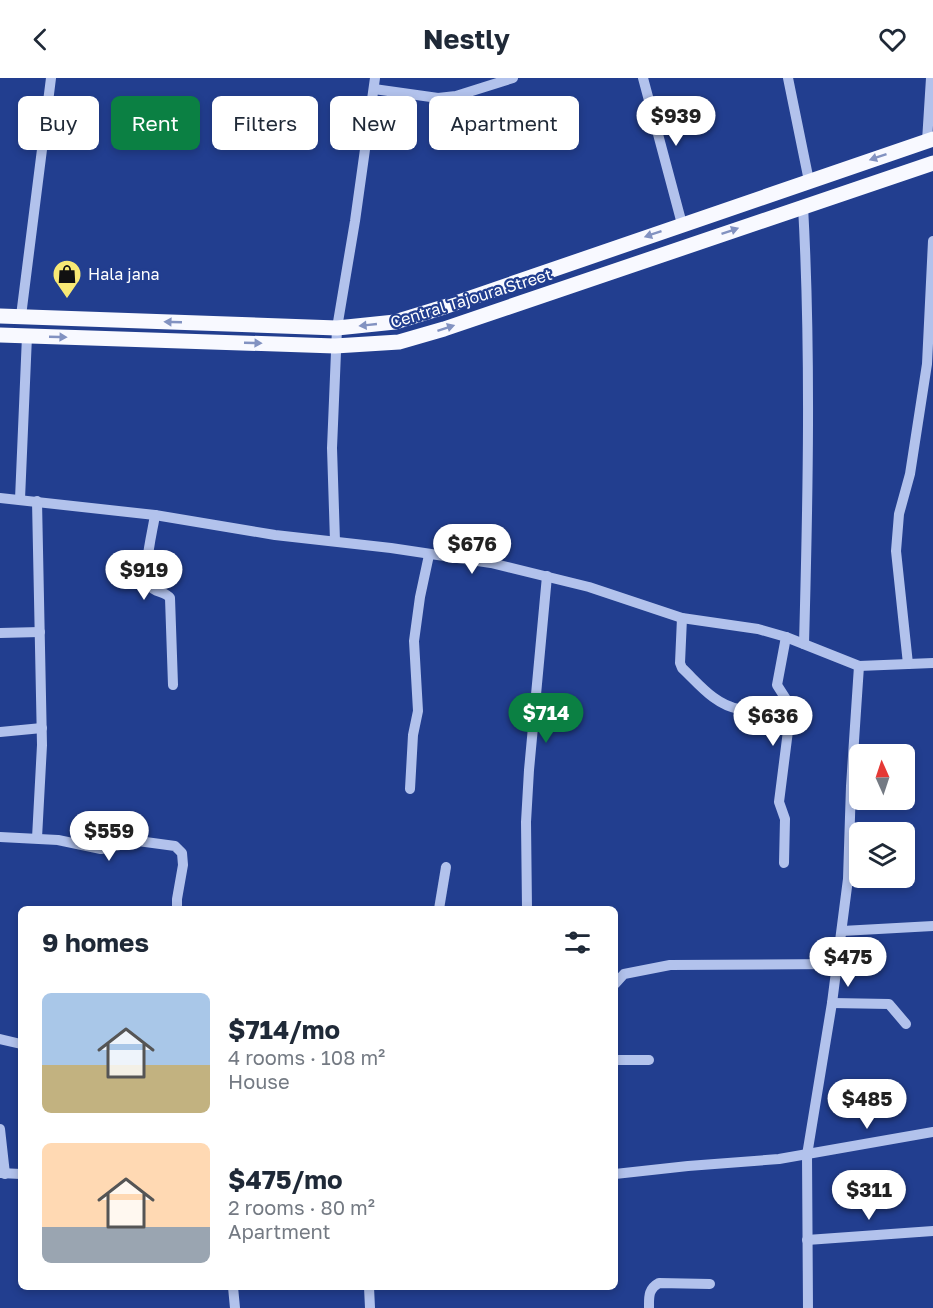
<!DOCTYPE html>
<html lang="en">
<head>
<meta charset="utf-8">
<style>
	body { margin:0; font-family:"Golos Text",sans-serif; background:#f6f6f7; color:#1f2937; height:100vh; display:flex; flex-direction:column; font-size:22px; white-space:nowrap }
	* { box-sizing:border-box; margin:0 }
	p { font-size:20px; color:#747a83 }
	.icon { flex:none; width:33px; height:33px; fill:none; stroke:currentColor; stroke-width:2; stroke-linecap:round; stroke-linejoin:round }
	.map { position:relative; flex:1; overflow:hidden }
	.drawer { position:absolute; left:18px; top:828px; width:600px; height:384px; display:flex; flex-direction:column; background:#fff; border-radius:9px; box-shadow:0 3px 9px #0003 }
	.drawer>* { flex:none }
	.guide { position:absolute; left:18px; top:18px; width:600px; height:54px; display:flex; gap:12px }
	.needle { width:39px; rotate:357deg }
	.controls { position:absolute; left:849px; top:666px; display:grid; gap:12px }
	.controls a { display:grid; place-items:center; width:66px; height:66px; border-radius:9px; background:#fff; box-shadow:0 3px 9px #0003; font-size:30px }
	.price { position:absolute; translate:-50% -51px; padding:0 14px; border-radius:21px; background:#fff; color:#222; font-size:20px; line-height:39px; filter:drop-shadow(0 2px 3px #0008) }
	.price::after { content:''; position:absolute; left:50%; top:36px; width:18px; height:14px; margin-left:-9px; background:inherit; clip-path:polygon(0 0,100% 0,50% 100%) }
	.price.on { background:#0b8043; color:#fff }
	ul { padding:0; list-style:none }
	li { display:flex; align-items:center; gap:18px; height:150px; padding:0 24px }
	li span { display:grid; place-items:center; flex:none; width:168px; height:120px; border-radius:9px; color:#555 }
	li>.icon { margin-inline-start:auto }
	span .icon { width:72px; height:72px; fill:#fffc; stroke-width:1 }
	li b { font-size:26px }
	h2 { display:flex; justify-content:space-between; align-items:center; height:72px; padding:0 24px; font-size:26px }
	.chip { padding:0 21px; border-radius:9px; background:#fff; box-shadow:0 3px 9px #0003; font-size:21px; line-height:54px }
	.chip.on { background:#0b8043; color:#fff }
	header { display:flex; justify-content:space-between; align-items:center; height:78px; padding:0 24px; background:#fff; font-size:27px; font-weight:700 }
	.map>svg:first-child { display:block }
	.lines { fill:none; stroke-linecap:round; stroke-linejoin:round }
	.minor { stroke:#b2c2ec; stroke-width:10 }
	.major { stroke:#f8f9ff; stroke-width:15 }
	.oneway { fill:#8292c1 }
	.labels { text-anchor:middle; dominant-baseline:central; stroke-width:4.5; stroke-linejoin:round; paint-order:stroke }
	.poi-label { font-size:16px; fill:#fff; stroke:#223e8f; text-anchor:start }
	.street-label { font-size:16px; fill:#fff; stroke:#223e8f }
</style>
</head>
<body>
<header><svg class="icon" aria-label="back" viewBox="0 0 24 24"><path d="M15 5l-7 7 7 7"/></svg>Nestly<svg class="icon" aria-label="heart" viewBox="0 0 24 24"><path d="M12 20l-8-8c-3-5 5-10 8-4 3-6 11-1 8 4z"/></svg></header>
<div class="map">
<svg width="933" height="1230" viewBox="0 0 933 1230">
	<rect width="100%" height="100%" fill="#223e8f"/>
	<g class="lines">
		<g class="minor">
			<path d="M643,0L682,146"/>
			<path d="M788,0L809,103"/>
			<path d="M374,11L438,20L456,18L513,0"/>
			<path d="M927,63L931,0"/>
			<path d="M803,128C811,274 808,420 804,566"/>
			<path d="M21,238L51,0"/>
			<path d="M0,420L155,437L275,457L391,470L491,485L589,509L682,540L758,551L786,559L859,588L933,585"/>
			<path d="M20,421L27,258"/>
			<path d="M155,437C153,452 141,496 150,508C155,515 165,513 170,520L173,607"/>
			<path d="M335,463L332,370L337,250L355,143L375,0"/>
			<path d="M682,540L680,585L682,590C699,606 715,627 739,631"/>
			<path d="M0,555L40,554"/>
			<path d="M908,586L896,473L899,436L910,396L927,286L933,163"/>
			<path d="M0,654L42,650"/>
			<path d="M410,711L413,657L418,633L414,563L420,519L429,477"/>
			<path d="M0,759L58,762L101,771L138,763L175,768L182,775L183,787L177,821V831"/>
			<path d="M37,760L42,667L37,423"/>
			<path d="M784,785L785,741L779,724L791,629L777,607L786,559"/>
			<path d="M439,831L446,789"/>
			<path d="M527,831L526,744L529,692L547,498"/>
			<path d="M842,853L933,848"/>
			<path d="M615,906L624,896L670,887L837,886"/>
			<path d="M832,925L889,926L906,946"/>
			<path d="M0,961L21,966"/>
			<path d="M615,982H649"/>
			<path d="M0,1051L5,1096"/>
			<path d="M0,1095L21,1096"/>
			<path d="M615,1096L688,1088L779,1081L933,1054"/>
			<path d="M807,1162L933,1153"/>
			<path d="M233,1209L235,1230"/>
			<path d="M369,1209L370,1230"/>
			<path d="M649,1230C649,1219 648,1211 659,1205L710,1206"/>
			<path d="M808,1230L807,1077L832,925L848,801L851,708L859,588"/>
		</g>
		<g class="major">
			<path d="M0,238L337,250L395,244L444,229L933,61"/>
			<path d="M0,257L335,268L399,264L444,251L933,85"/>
		</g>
	</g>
	<defs><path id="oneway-solid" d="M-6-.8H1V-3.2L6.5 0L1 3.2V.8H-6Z" transform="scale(1.5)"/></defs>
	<g class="oneway">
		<use href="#oneway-solid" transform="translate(878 79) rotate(161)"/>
		<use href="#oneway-solid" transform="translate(730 153) rotate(-19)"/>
		<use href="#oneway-solid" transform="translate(653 156) rotate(161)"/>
		<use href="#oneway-solid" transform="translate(173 244) rotate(-178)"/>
		<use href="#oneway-solid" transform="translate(368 247) rotate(174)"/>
		<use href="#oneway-solid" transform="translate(446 250) rotate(-18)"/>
		<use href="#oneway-solid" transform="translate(58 259) rotate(2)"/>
		<use href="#oneway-solid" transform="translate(253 265) rotate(2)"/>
	</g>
	<defs>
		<g id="shop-pin" transform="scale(1.5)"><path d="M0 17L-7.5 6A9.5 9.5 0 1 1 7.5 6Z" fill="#f8e975" stroke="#223e8f"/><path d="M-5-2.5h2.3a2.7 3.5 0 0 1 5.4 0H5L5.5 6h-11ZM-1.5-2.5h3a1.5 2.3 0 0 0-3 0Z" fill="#111"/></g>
	</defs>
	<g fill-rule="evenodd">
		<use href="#shop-pin" x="67" y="196"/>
	</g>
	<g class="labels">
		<g class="poi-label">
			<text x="88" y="196">Hala jana</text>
		</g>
		<g class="street-label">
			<text transform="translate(471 220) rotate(-17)">Central Tajoura Street</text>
		</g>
	</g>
</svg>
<div class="controls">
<a><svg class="needle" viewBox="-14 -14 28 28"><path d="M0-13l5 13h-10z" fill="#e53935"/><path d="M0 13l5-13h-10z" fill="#747a83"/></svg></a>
<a><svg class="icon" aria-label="layers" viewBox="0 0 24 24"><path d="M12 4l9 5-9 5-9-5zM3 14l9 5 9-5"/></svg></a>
</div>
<b class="price" style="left:676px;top:69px">$939</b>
<b class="price" style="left:472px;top:497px">$676</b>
<b class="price" style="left:144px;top:523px">$919</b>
<b class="price on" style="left:546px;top:666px">$714</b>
<b class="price" style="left:773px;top:669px">$636</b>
<b class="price" style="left:109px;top:784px">$559</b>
<b class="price" style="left:848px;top:910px">$475</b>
<b class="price" style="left:867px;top:1052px">$485</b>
<b class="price" style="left:869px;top:1143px">$311</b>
<div class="guide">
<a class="chip">Buy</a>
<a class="chip on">Rent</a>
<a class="chip">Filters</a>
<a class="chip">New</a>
<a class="chip">Apartment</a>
</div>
<section class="drawer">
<h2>9 homes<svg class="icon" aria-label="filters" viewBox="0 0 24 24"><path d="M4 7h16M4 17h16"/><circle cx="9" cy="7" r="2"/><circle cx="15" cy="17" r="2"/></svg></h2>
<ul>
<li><span style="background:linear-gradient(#a9c7e8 60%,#c2b280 0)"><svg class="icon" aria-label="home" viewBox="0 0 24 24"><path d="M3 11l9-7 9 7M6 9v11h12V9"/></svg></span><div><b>$714/mo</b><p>4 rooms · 108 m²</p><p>House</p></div></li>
<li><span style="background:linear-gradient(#ffd9b3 70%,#9aa5b1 0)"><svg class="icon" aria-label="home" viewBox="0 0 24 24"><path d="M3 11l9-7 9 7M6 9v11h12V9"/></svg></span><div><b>$475/mo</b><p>2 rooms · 80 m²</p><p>Apartment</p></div></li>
</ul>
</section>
</div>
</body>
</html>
